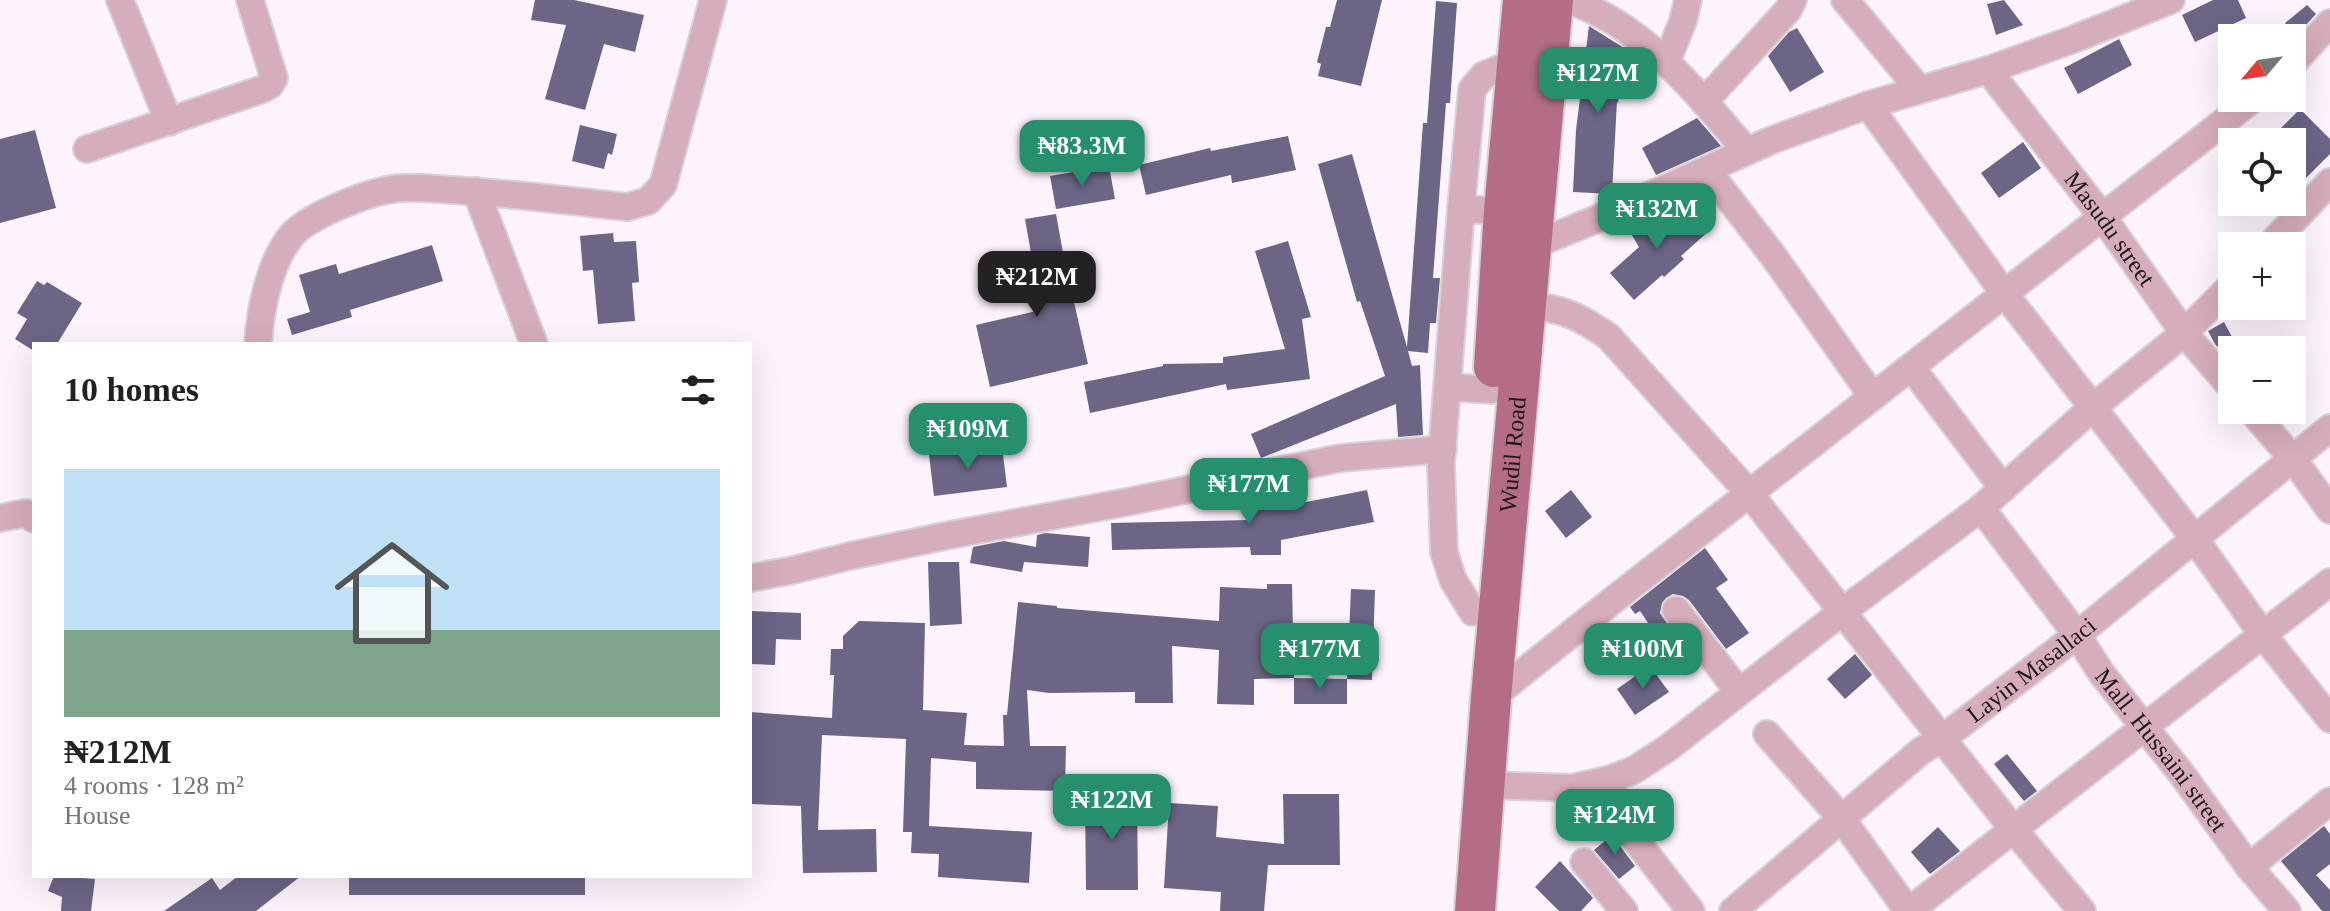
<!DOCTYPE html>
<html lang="en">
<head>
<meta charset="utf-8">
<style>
	body { margin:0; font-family:Georgia,serif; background:#f2f2f2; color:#202124; height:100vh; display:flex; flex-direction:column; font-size:30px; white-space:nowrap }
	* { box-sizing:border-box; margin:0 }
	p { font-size:26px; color:#757577 }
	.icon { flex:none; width:44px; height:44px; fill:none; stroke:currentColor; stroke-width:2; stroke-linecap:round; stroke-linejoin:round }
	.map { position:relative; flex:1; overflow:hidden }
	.details { position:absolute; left:32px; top:342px; width:720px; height:536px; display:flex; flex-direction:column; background:#fff; border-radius:0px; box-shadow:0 8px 32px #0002 }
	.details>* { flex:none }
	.needle { width:52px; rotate:241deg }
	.controls { position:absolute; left:2218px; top:24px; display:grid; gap:16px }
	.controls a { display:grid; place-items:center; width:88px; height:88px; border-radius:0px; background:#fff; box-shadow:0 8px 32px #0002; font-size:40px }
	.price { position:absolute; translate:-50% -68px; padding:0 18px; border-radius:16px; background:#268f6d; color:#fff; font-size:26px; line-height:52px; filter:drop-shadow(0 2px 4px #0008) }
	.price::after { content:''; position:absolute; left:50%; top:48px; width:24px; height:18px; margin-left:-12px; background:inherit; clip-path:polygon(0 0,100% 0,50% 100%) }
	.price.selected { background:#222; color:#fff }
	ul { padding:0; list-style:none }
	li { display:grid; align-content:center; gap:16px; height:424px; padding:0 32px }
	li span { display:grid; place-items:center; height:248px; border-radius:0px; color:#555 }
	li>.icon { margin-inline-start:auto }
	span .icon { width:144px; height:144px; fill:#fffc; stroke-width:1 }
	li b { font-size:34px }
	h2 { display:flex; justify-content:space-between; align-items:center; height:96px; padding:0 32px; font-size:34px }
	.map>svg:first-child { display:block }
	.building { fill:#6c6586 }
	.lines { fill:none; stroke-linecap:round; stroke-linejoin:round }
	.minor-casing { stroke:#d9d0d9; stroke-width:30 }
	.primary-casing { stroke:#d9d0d9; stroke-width:44 }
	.minor { stroke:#d6adba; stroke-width:26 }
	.primary { stroke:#b56d87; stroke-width:40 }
	.labels { text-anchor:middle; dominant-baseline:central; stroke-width:8; stroke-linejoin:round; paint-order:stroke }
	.street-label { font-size:24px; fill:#1e161f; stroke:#fdf3fd }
</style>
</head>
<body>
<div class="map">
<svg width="2330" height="911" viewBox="0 0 2330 911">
	<rect width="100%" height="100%" fill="#fdf3fd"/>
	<g class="building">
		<path d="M535,0H574L644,15L635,52L604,44L585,110L545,99L566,25L531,20Z"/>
		<path d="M1337,0H1382L1361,86L1318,76L1321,64L1317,62L1326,27H1330Z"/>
		<path d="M2004,0L2023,25L1996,35L1987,4Z"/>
		<path d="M2213,0H2238L2246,18L2195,42L2182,15Z"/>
		<path d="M1436,1L1457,3L1450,103H1446L1433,278H1440L1436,323H1430L1428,353L1408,351L1412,366L1420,365L1423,435L1398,437L1396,404L1261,458L1251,434L1385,376L1360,301L1357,302L1318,164L1352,154L1407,347L1423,123H1427Z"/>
		<path d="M2307,5L2316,14L2297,35L2285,23Z"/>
		<path d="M1589,26L1624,48L1618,104L1617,101L1612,194L1573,192L1576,130Z"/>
		<path d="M1797,28L1824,72L1790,92L1768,56L1789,32Z"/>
		<path d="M2119,39L2132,65L2078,94L2064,68Z"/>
		<path d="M2300,109L2330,139V154L2301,183L2292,173V142H2267Z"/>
		<path d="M1697,118L1721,146L1656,175L1642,148Z"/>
		<path d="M580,125L617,134L612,155L608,153L604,169L572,161Z"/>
		<path d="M35,130L56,208L0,223V139Z"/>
		<path d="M1288,136L1296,170L1232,183L1231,175L1146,195L1139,165L1210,148L1211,151Z"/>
		<path d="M2023,142L2041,168L1999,198L1981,173Z"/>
		<path d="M1109,166L1115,199L1056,209L1050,176Z"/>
		<path d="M1693,209L1711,229L1681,256L1684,259L1664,277L1662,275L1634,300L1610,273L1639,247L1625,224L1650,213L1664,236Z"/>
		<path d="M1056,214L1072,303L1074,302L1088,364L990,387L976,325L1041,310L1025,219Z"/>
		<path d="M613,233L614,242L636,241L639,282L632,283L635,321L598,324L593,270L583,271L580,236Z"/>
		<path d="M1288,241L1311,317L1302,319L1310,379L1227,390L1226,384L1090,413L1084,382L1163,366V364L1223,363V357L1285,349L1255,251Z"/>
		<path d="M432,245L443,281L350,310L352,317L292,335L287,319L310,312L299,275L336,264L339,274Z"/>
		<path d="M37,281L44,285L47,282L82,303L57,344H34V351L15,339L27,319L17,313Z"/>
		<path d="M2224,322L2239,350H2232V364L2215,344L2208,331Z"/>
		<path d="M1002,446L1007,487L934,496L929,455Z"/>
		<path d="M1367,490L1374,522L1281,540V555H1251L1250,547L1112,550L1111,523L1250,520V499H1281V507Z"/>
		<path d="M1571,490L1592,517L1566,538L1545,511Z"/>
		<path d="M1046,533L1090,537L1088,567L1024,562L1022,572L970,563L973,547L1004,541L1036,547L1037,535Z"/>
		<path d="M1705,548L1728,580L1716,588L1749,633L1726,649L1689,600L1683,596L1673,594L1666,598L1662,603L1660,613L1671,629L1658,638L1640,611L1635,614L1630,607Z"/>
		<path d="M928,562H959L962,624L930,626Z"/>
		<path d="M1267,584H1292L1294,678L1254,679V705L1217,704L1219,650L1172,646L1173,703H1135V692L1049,693L1027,690L1030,746H1066L1065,791L976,789V762L931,758L929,826L1032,832L1029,883L938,877L939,854L911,853L912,832H903L906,739L822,735L818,830L876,829L877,872L803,873L801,806L750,804V712L832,718L834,675H830L831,649H843V636L859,621L925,623L923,710L967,713L964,745L1004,746L1003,715H1007L1018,602L1057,606V608L1219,621L1220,587L1267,589Z"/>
		<path d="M1351,589L1375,590L1372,680L1347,679Z"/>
		<path d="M750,611L801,613V640L776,639L775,665L750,664Z"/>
		<path d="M1855,654L1872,675L1845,699L1827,679Z"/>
		<path d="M1650,666L1669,692L1635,715L1617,689Z"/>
		<path d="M1294,678L1347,679V704H1294Z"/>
		<path d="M2007,754L2037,791L2024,801L1994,764Z"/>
		<path d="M1085,794H1137L1138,890H1086Z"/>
		<path d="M1283,794H1339L1340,865H1268L1264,911H1220L1221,892L1164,888L1169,803L1218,806L1216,837L1284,844Z"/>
		<path d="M2324,826L2330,834V864L2316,875L2330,890V911H2322L2281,861Z"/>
		<path d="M1938,827L1960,851L1930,874L1911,852Z"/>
		<path d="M1612,835L1635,866L1619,879L1594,850Z"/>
		<path d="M1560,861L1593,898L1581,911H1559L1535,887Z"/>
		<path d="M54,876L95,879L91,911H61L62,897L48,891Z"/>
		<path d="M238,876H301L256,911H164L212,878L220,890Z"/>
		<rect x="349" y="876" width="236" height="19"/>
	</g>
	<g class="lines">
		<g class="minor-casing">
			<g id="minor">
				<path d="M120,0L169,122"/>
				<path d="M1568,0C1647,27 1694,91 1747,151"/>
				<path d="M1845,0L1919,89"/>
				<path d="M1667,61L1683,21L1688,0"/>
				<path d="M2292,64L2330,23"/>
				<path id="s1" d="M1988,70L2102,216L2184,333L2232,388"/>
				<path d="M1704,102L1788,10L1793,0"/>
				<path d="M1868,105L2004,293L2195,539L2263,635L2330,719"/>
				<path d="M87,149L263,89L270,85L274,78L250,0"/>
				<path d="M1707,170L1774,257L1873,397"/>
				<path d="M476,191L534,344"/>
				<path d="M1461,209L1472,89L1484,75L1518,61"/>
				<path d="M1531,246L1602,217L1772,140L1868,105L1988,70L2074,39L2171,0"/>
				<path d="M2269,246L2330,182"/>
				<path d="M1527,305C1564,309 1578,316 1608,336L1749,493L2014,830L2082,911"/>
				<path d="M258,344C260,310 270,261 292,235C311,214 375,189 402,188C418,187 435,189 451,190C510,193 569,201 627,207L648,201L663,185L713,0"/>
				<path d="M1911,367L2003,488"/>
				<path d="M1448,387L1492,390"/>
				<path d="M2251,410L2293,459L2330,510"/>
				<path id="s2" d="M1981,508L2077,635L2102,674L2181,773L2249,867L2287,911"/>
				<path d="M0,518L26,513L34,519"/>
				<path d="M750,578L789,571L850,556L945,536L1127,502L1341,458L1443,449"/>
				<path d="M1676,610L1739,692"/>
				<path d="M1473,612L1453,580L1444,552L1441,465L1461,209L1504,211"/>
				<path d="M1491,698L1612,601L2254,98"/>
				<path d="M1767,734L1842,819L1908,911"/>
				<path d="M1608,780L1626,828L1691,911"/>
				<path d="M1485,785L1572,788L1608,780L1634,770L1668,748L1843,611L1981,508L2092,408L2184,333L2232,285"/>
				<path d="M1584,862L1624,911"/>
				<path d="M2249,867L2330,801"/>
				<path id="s3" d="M1733,911L1921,751L1943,738L2077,635L2330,428"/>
				<path d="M1909,911L2330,582"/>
			</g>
		</g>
		<g class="primary-casing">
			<g id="primary">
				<path d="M1494,367L1504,211L1523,0"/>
				<path id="s4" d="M1475,911L1491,698L1553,0"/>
			</g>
		</g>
		<use href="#minor" class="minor"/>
		<use href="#primary" class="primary"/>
	</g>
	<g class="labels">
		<g class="street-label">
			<text stroke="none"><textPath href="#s1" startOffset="200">Masudu street</textPath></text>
			<text stroke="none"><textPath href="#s4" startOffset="458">Wudil Road</textPath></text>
			<text stroke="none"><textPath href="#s3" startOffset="384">Layin Masallaci</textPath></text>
			<text stroke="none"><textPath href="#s2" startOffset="302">Mall. Hussaini street</textPath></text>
		</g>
	</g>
</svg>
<div class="controls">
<a><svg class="needle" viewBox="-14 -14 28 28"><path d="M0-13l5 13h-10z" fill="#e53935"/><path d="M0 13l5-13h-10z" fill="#757577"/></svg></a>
<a><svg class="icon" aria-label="locate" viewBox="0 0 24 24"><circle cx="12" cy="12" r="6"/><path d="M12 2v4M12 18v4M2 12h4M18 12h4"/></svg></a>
<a>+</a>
<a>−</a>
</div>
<b class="price" style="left:1598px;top:115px">₦127M</b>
<b class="price" style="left:1082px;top:188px">₦83.3M</b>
<b class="price" style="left:1657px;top:251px">₦132M</b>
<b class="price selected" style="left:1037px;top:319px">₦212M</b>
<b class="price" style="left:968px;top:471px">₦109M</b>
<b class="price" style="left:1249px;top:526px">₦177M</b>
<b class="price" style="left:1320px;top:691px">₦177M</b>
<b class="price" style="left:1643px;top:691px">₦100M</b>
<b class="price" style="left:1112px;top:842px">₦122M</b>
<b class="price" style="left:1615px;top:857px">₦124M</b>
<section class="details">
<h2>10 homes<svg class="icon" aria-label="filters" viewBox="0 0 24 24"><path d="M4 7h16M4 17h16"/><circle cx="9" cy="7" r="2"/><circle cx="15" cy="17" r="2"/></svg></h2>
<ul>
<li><span style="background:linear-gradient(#bfe0f5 65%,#7fa58c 0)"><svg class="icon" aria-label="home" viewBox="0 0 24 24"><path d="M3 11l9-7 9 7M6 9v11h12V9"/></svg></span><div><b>₦212M</b><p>4 rooms · 128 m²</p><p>House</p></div></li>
</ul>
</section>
</div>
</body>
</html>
